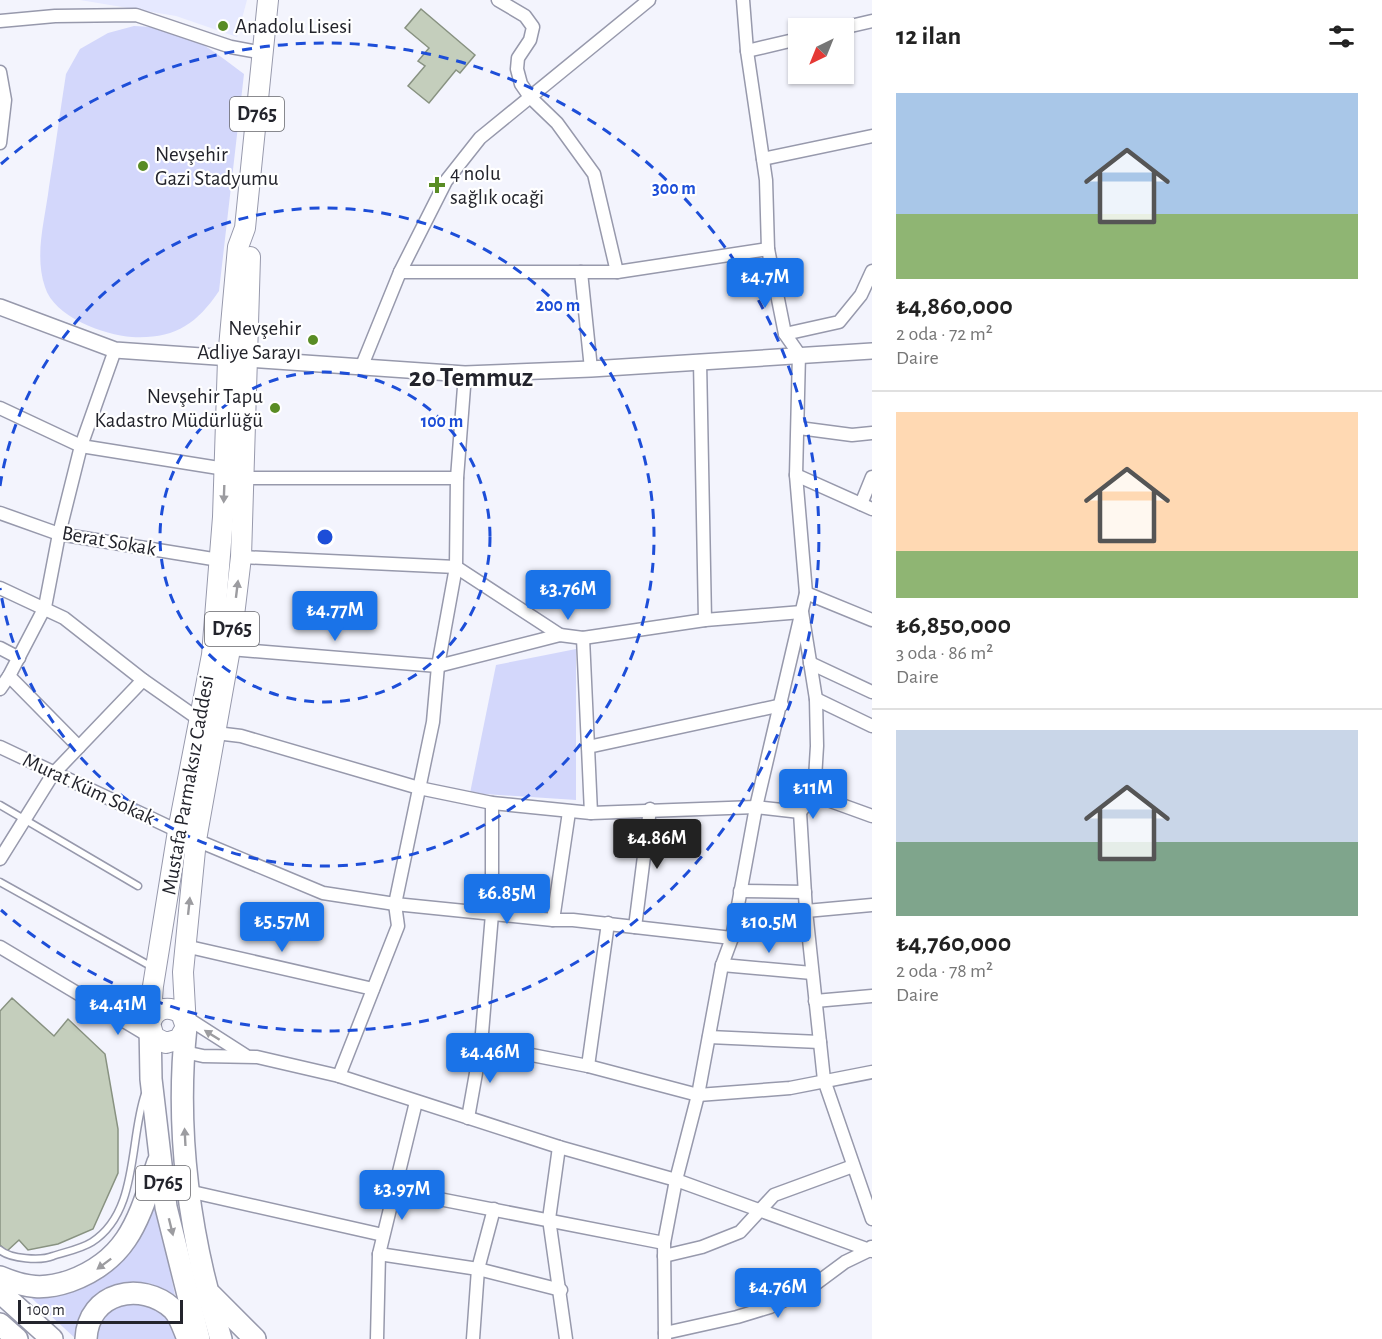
<!DOCTYPE html>
<html lang="tr">
<head>
<meta charset="utf-8">
<style>
	body { margin:0; font-family:"Alegreya Sans",sans-serif; background:#f6f6f6; color:#222; height:100vh; display:flex; flex-direction:column; font-size:22px; white-space:nowrap }
	* { box-sizing:border-box; margin:0 }
	p { font-size:20px; color:#767676 }
	.icon { flex:none; width:33px; height:33px; fill:none; stroke:currentColor; stroke-width:2; stroke-linecap:round; stroke-linejoin:round }
	.map { position:relative; flex:1; overflow:hidden }
	.details { display:flex; flex-direction:column; background:#fff; width:510px }
	.details>* { flex:none }
	.needle { width:39px; rotate:223deg }
	.tools { position:absolute; left:788px; top:18px; display:grid; gap:12px }
	.tools a { display:grid; place-items:center; width:66px; height:66px; border-radius:0px; background:#fff; box-shadow:0 2px 4px #0004; font-size:30px }
	.scale { position:absolute; left:18px; bottom:15px; width:165px; box-sizing:border-box; padding-left:6px; border:3px solid #23242c; border-top:0; font-size:16px; line-height:21px; white-space:nowrap; color:#23242c; -webkit-text-stroke:4px #fff; paint-order:stroke }
	.price { position:absolute; translate:-50% -51px; padding:0 14px; border-radius:6px; background:#1a73e8; color:#fff; font-size:20px; line-height:39px; filter:drop-shadow(0 2px 3px #0008) }
	.price::after { content:''; position:absolute; left:50%; top:36px; width:18px; height:14px; margin-left:-9px; background:inherit; clip-path:polygon(0 0,100% 0,50% 100%) }
	.price.on { background:#222; color:#fff }
	ul { padding:0; list-style:none }
	li { display:grid; align-content:center; gap:12px; height:318px; padding:0 24px }
	li+li { border-top:2px solid #e0e0e0 }
	li span { display:grid; place-items:center; height:186px; border-radius:0px; color:#555 }
	li>.icon { margin-inline-start:auto }
	span .icon { width:108px; height:108px; fill:#fffc; stroke-width:1 }
	li b { font-size:26px }
	h2 { display:flex; justify-content:space-between; align-items:center; height:72px; padding:0 24px; font-size:26px }
	main { display:flex; flex:1; min-height:0 }
	.map>svg:first-child { display:block }
	.built { fill:#e6e9ff }
	.green { fill:#d3d7fb }
	.building { fill:#c4cebc; stroke:#889281; stroke-width:1.5 }
	.lines { fill:none; stroke-linecap:round; stroke-linejoin:round }
	.service-casing { stroke:#9799ac; stroke-width:9 }
	.minor-casing { stroke:#9799ac; stroke-width:15 }
	.tertiary-casing { stroke:#9799ac; stroke-width:18 }
	.primary-casing { stroke:#9799ac; stroke-width:22 }
	.trunk-casing { stroke:#9799ac; stroke-width:24 }
	.service { stroke:#fff; stroke-width:6 }
	.minor { stroke:#fff; stroke-width:12 }
	.tertiary { stroke:#fff; stroke-width:15 }
	.primary { stroke:#fff; stroke-width:20 }
	.trunk { stroke:#fff; stroke-width:21 }
	.oneway { fill:#9c9ca0 }
	.ring { fill:none; stroke:#1d4ed8; stroke-width:3; stroke-dasharray:10 8 }
	.poi-dot { fill:#598c24; stroke:#fff; stroke-width:2 }
	.labels { text-anchor:middle; dominant-baseline:central; stroke-width:4.5; stroke-linejoin:round; paint-order:stroke }
	.shield { fill:#fff; stroke:#65666b; stroke-width:1.5 }
	.shield-label { font-size:20px; font-weight:bold; fill:#23242c }
	.poi-label { font-size:21px; fill:#23242c; stroke:#fff; text-anchor:start }
	.street-label { font-size:21px; fill:#23242c; stroke:#fff }
	.district-label { font-size:27px; font-weight:bold; fill:#23242c; stroke:#fff }
	.centre { fill:#1d4ed8; stroke:#fff; stroke-width:3 }
	.ring-label { font-size:18px; text-anchor:middle; font-weight:bold; fill:#1d4ed8; stroke:#fff; stroke-width:4.5; stroke-linejoin:round; paint-order:stroke }
</style>
</head>
<body>
<main>
<div class="map">
<svg width="872" height="1339" viewBox="0 0 872 1339">
	<rect width="100%" height="100%" fill="#f3f4fd"/>
	<path class="built" d="M80,0H247L237,37L176,16Z"/>
	<g class="green">
		<path d="M134,26C184,27 206,45 244,74L219,291C196,325 174,339 132,337C104,335 54,317 45,287C34,255 45,220 49,187C55,150 60,112 66,74L80,49L108,33Z"/>
		<path d="M576,649V800L470,793L496,665Z"/>
		<path d="M156,1203L175,1295L149,1283L127,1284L76,1339L25,1292L127,1247Z"/>
		<path d="M148,1300L169,1314L180,1339H96V1325L103,1309Z"/>
	</g>
	<g class="building">
		<path d="M421,9L475,55L460,73L456,70L429,103L408,86L425,66L418,61L429,48L405,28Z"/>
		<path d="M12,998L54,1036L68,1019L105,1054L118,1129V1173L93,1229L58,1244L28,1250L19,1240L7,1251L0,1245V1011Z"/>
	</g>
	<g class="lines">
		<g class="service-casing">
			<g id="service">
				<path d="M0,805L138,886"/>
				<path d="M0,882L154,968"/>
				<path d="M0,1250C10,1259 41,1261 53,1256C65,1252 81,1249 92,1242C139,1212 129,1140 145,1094"/>
			</g>
		</g>
		<g class="minor-casing">
			<g id="minor">
				<path d="M498,0L525,16L533,27L530,40L518,58L517,69L521,84L530,97L557,123L594,174L617,272"/>
				<path d="M0,21L55,16L136,15L231,47L264,53"/>
				<path d="M842,28L872,21"/>
				<path d="M747,51L798,39"/>
				<path d="M0,72L5,100L0,143"/>
				<path d="M763,159L872,136"/>
				<path d="M400,272H617L768,249"/>
				<path d="M581,272L591,369"/>
				<path d="M785,334L839,322L861,295L872,271"/>
				<path d="M700,361L705,620L802,612L816,699L817,746L814,795"/>
				<path d="M361,368L400,272L446,181L480,138L649,0"/>
				<path d="M0,408L81,446L225,469"/>
				<path d="M799,428L852,435L872,433"/>
				<path d="M796,475L872,509"/>
				<path d="M246,478H457"/>
				<path d="M861,504L872,477"/>
				<path d="M0,513L59,534L219,560"/>
				<path d="M241,557L456,567L560,635"/>
				<path d="M0,588L64,618L143,680L200,720"/>
				<path d="M806,593L872,620"/>
				<path d="M583,638L588,747"/>
				<path d="M0,648L19,658"/>
				<path d="M230,649L438,666L560,635L583,638L705,620"/>
				<path d="M810,663L872,692"/>
				<path d="M9,676L79,747"/>
				<path d="M0,689L9,676L45,607L59,534L81,446L115,350"/>
				<path d="M816,699L872,726"/>
				<path d="M216,733L241,736L419,788L492,803L591,813L756,807L800,812L814,795L872,816"/>
				<path d="M0,747L178,831"/>
				<path d="M800,812L806,911L824,1080L872,1219"/>
				<path d="M591,813L588,747L782,705"/>
				<path d="M196,840L323,893L395,904L553,920H573L732,938"/>
				<path d="M0,859L53,774L143,680"/>
				<path d="M740,891L805,892"/>
				<path d="M806,911L872,905"/>
				<path d="M553,920L569,812"/>
				<path d="M635,927L650,809"/>
				<path d="M185,946L373,989"/>
				<path d="M0,947L154,1039"/>
				<path d="M722,965L812,973"/>
				<path d="M815,1001L872,996"/>
				<path d="M96,1003L156,1008"/>
				<path d="M184,1016L245,1055"/>
				<path d="M709,1037L820,1042"/>
				<path d="M481,1045L588,1066L698,1095L790,1088L872,1072"/>
				<path d="M180,1051L203,1056L257,1057L339,1076L559,1147L676,1180L872,1251"/>
				<path d="M588,1066L608,923"/>
				<path d="M339,1076L398,926L395,904L433,722L438,666L456,567L457,478L465,374"/>
				<path d="M468,1118L481,1045L492,914V803"/>
				<path d="M559,1147L549,1219L566,1339"/>
				<path d="M393,1190L664,1243"/>
				<path d="M188,1191L383,1235"/>
				<path d="M379,1254L478,1269L561,1290"/>
				<path d="M664,1256L702,1247L740,1232L774,1195L853,1166"/>
				<path d="M665,1333L737,1317L770,1307L810,1288L845,1262L870,1250L871,1247"/>
				<path d="M377,1339L379,1254L416,1102"/>
				<path d="M473,1339L478,1269L494,1209"/>
				<path d="M665,1339L664,1243L676,1180L698,1095L722,965L732,938L756,807L806,593L796,475L799,354L785,334L768,249L766,180L747,51L743,0"/>
			</g>
		</g>
		<g class="tertiary-casing">
			<path id="tertiary" d="M0,307L115,350L465,374L591,369L872,351"/>
		</g>
		<g class="primary-casing">
			<g id="primary">
				<path d="M150,1024L153,986L178,831L212,655L223,517L228,359L238,247L245,228L268,0"/>
				<path d="M186,1027L181,1013C167,1005 155,1008 150,1024L154,1037L166,1043L179,1039L186,1027L183,972L196,840L230,649L241,557L250,257"/>
			</g>
		</g>
		<g class="trunk-casing">
			<g id="trunk">
				<path d="M150,1024L151,1079L166,1207L199,1339"/>
				<path d="M186,1027C175,1132 190,1239 221,1339"/>
				<path d="M0,1277C26,1288 44,1290 70,1281C130,1259 139,1217 158,1162"/>
				<path d="M0,1292L52,1339"/>
				<path d="M211,1295L255,1339"/>
				<path d="M0,1324L17,1339"/>
				<path d="M86,1339C88,1292 141,1280 173,1309C180,1316 184,1330 188,1339"/>
			</g>
		</g>
		<use href="#service" class="service"/>
		<use href="#minor" class="minor"/>
		<use href="#tertiary" class="tertiary"/>
		<use href="#primary" class="primary"/>
		<use href="#trunk" class="trunk"/>
	</g>
	<defs><path id="oneway-solid" d="M-6-.8H1V-3.2L6.5 0L1 3.2V.8H-6Z" transform="scale(1.5)"/></defs>
	<g class="oneway">
		<use href="#oneway-solid" transform="translate(224 494) rotate(92)"/>
		<use href="#oneway-solid" transform="translate(237 589) rotate(-83)"/>
		<use href="#oneway-solid" transform="translate(189 906) rotate(-84)"/>
		<use href="#oneway-solid" transform="translate(212 1035) rotate(-148)"/>
		<use href="#oneway-solid" transform="translate(185 1137) rotate(-93)"/>
		<use href="#oneway-solid" transform="translate(171 1227) rotate(76)"/>
		<use href="#oneway-solid" transform="translate(104 1264) rotate(143)"/>
	</g>
	<g class="ring">
		<circle cx="325" cy="537" r="165"/>
		<path d="M0 486A329 329 0 1 1 0 588"/>
		<path d="M1 164A494 494 0 1 1 1 910"/>
	</g>
	<g class="poi-dot">
		<circle cx="223" cy="26" r="6"/>
		<circle cx="143" cy="166" r="6"/>
		<path d="M434 176h6v6h6v6h-6v6h-6v-6h-6v-6h6z"/>
		<circle cx="313" cy="340" r="6"/>
		<circle cx="275" cy="408" r="6"/>
	</g>
	<g class="labels">
		<g class="shield">
			<rect x="230" y="97" width="54" height="34" rx="4.5"/>
			<rect x="205" y="612" width="54" height="34" rx="4.5"/>
			<rect x="136" y="1166" width="54" height="34" rx="4.5"/>
		</g>
		<g class="shield-label">
			<text x="257" y="114">D765</text>
			<text x="232" y="629">D765</text>
			<text x="163" y="1183">D765</text>
		</g>
		<g class="poi-label">
			<text x="235" y="26">Anadolu Lisesi</text>
			<text x="155" y="154">Nevşehir<tspan x="155" dy="24">Gazi Stadyumu</tspan></text>
			<text x="450" y="173">4 nolu<tspan x="450" dy="24">sağlık ocaği</tspan></text>
			<text x="301" y="328" text-anchor="end">Nevşehir<tspan x="301" dy="24">Adliye Sarayı</tspan></text>
			<text x="263" y="396" text-anchor="end">Nevşehir Tapu<tspan x="263" dy="24">Kadastro Müdürlüğü</tspan></text>
		</g>
		<g class="street-label">
			<text transform="translate(109 541) rotate(10)">Berat Sokak</text>
			<text transform="translate(188 785) rotate(-80)">Mustafa Parmaksız Caddesi</text>
			<text transform="translate(89 789) rotate(25)">Murat Küm Sokak</text>
		</g>
		<g class="district-label">
			<text x="471" y="377">20 Temmuz</text>
		</g>
	</g>
	<circle cx="325" cy="537" r="9" class="centre"/>
	<g class="ring-label">
		<text x="674" y="194">300 m</text>
		<text x="558" y="311">200 m</text>
		<text x="442" y="427">100 m</text>
	</g>
</svg>
<div class="tools">
<a><svg class="needle" viewBox="-14 -14 28 28"><path d="M0-13l5 13h-10z" fill="#e53935"/><path d="M0 13l5-13h-10z" fill="#767676"/></svg></a>
</div>
<div class="scale">100 m</div>
<b class="price" style="left:765px;top:309px">₺4.7M</b>
<b class="price" style="left:568px;top:621px">₺3.76M</b>
<b class="price" style="left:335px;top:642px">₺4.77M</b>
<b class="price" style="left:813px;top:820px">₺11M</b>
<b class="price on" style="left:657px;top:870px">₺4.86M</b>
<b class="price" style="left:507px;top:925px">₺6.85M</b>
<b class="price" style="left:282px;top:953px">₺5.57M</b>
<b class="price" style="left:769px;top:954px">₺10.5M</b>
<b class="price" style="left:118px;top:1036px">₺4.41M</b>
<b class="price" style="left:490px;top:1084px">₺4.46M</b>
<b class="price" style="left:402px;top:1221px">₺3.97M</b>
<b class="price" style="left:778px;top:1319px">₺4.76M</b>
</div>
<section class="details">
<h2>12 ilan<svg class="icon" aria-label="filters" viewBox="0 0 24 24"><path d="M4 7h16M4 17h16"/><circle cx="9" cy="7" r="2"/><circle cx="15" cy="17" r="2"/></svg></h2>
<ul>
<li><span style="background:linear-gradient(#a9c7e8 65%,#8fb573 0)"><svg class="icon" aria-label="home" viewBox="0 0 24 24"><path d="M3 11l9-7 9 7M6 9v11h12V9"/></svg></span><div><b>₺4,860,000</b><p>2 oda · 72 m²</p><p>Daire</p></div></li>
<li><span style="background:linear-gradient(#ffd9b3 75%,#8fb573 0)"><svg class="icon" aria-label="home" viewBox="0 0 24 24"><path d="M3 11l9-7 9 7M6 9v11h12V9"/></svg></span><div><b>₺6,850,000</b><p>3 oda · 86 m²</p><p>Daire</p></div></li>
<li><span style="background:linear-gradient(#c9d6e8 60%,#7fa58c 0)"><svg class="icon" aria-label="home" viewBox="0 0 24 24"><path d="M3 11l9-7 9 7M6 9v11h12V9"/></svg></span><div><b>₺4,760,000</b><p>2 oda · 78 m²</p><p>Daire</p></div></li>
</ul>
</section>
</main>
</body>
</html>
